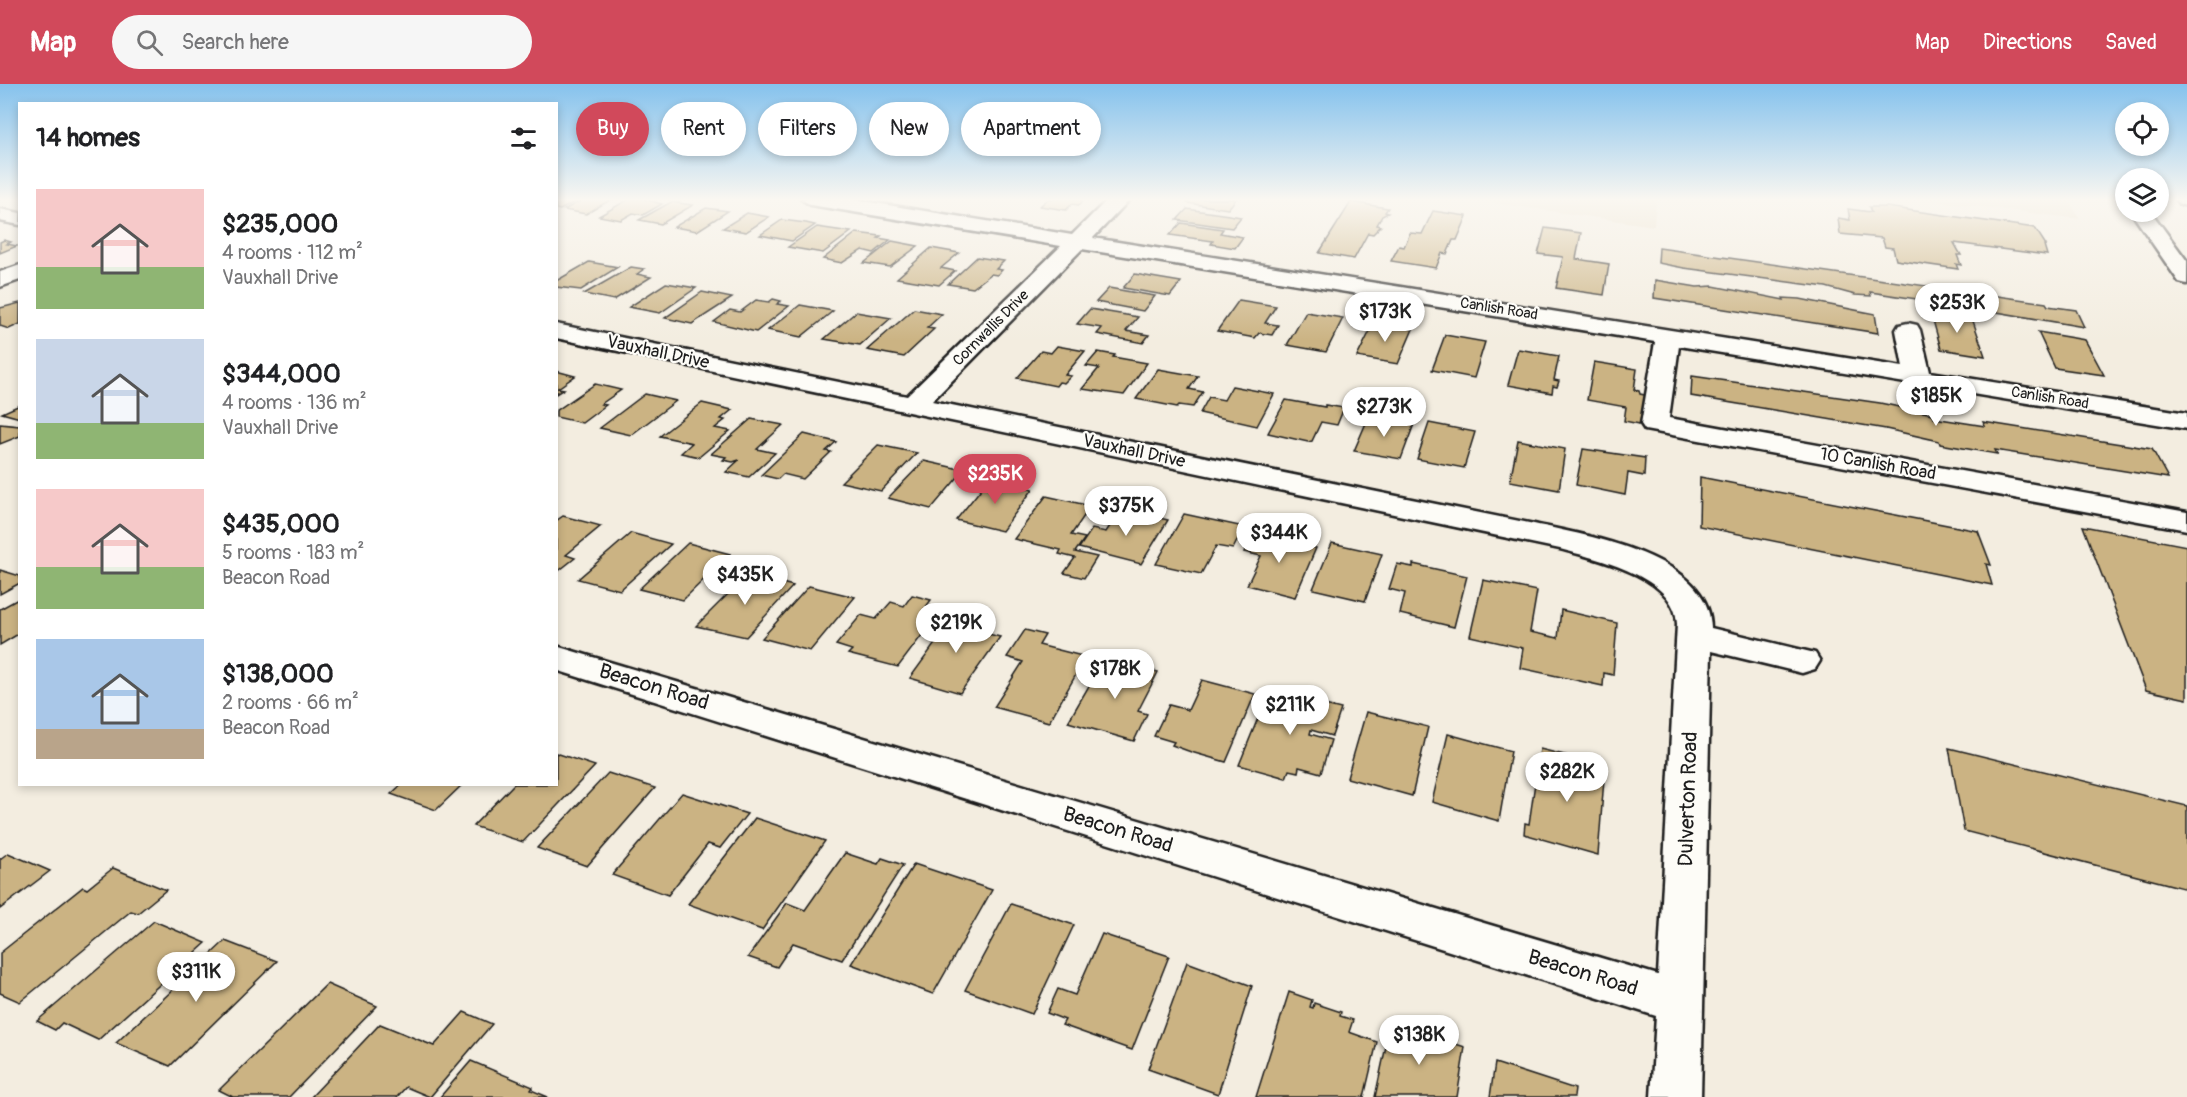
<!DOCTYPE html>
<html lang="en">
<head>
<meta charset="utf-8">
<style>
	body { margin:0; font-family:Pangolin,sans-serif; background:#f6f6f6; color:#202124; height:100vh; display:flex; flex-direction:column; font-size:22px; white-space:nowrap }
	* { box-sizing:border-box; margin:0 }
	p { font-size:20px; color:#757577 }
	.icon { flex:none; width:33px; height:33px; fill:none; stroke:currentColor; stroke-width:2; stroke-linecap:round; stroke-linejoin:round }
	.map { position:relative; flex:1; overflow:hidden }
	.side { position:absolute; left:18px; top:18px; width:540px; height:684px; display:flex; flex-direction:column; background:#fff; border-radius:0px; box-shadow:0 3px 9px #0003 }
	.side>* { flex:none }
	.guide { position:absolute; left:576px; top:18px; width:570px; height:54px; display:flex; gap:12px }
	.fabs { position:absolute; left:2115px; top:18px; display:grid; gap:12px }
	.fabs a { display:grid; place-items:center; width:54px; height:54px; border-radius:50%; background:#fff; box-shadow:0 3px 9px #0003; font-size:30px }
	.price { position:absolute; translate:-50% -51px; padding:0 14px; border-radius:21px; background:#fff; color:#222; font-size:20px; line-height:39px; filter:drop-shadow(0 2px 3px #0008) }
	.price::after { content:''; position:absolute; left:50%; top:36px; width:18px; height:14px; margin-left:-9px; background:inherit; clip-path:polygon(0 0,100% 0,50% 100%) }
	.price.active { background:#d1495b; color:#fff }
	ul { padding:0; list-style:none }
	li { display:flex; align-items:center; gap:18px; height:150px; padding:0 18px }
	li span { display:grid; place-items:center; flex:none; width:168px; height:120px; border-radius:0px; color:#555 }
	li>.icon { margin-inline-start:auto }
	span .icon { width:72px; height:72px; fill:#fffc; stroke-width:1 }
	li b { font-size:26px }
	h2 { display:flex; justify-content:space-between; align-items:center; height:72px; padding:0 18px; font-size:26px }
	.chip { padding:0 21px; border-radius:27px; background:#fff; box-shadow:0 3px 9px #0003; font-size:21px; line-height:54px }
	.chip.active { background:#d1495b; color:#fff }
	header { display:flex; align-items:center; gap:36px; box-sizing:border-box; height:84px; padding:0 30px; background:#d1495b; color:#fff }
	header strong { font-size:28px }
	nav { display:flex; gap:33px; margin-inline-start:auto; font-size:21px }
	.search { width:420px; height:54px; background:#f6f6f6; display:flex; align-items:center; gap:15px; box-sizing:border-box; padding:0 21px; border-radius:33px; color:#757577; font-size:22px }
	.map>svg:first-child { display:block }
	.built { fill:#e7dcc4 }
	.building { fill:#cbb383; stroke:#1c1c1c; stroke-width:1.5 }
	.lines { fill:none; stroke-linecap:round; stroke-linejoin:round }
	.minor-casing { stroke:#1c1c1c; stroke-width:5 }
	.major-casing { stroke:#1c1c1c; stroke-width:5 }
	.minor { fill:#fdfcf7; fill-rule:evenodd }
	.major { fill:#fdfcf7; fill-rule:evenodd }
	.labels { text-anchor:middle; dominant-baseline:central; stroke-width:4.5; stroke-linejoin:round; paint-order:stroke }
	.far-street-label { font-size:15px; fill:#1c1c1c; stroke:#fdfcf7 }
	.street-label { font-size:18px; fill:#1c1c1c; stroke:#fdfcf7 }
	.near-street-label { font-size:21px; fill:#1c1c1c; stroke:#fdfcf7 }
</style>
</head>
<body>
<header>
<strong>Map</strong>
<div class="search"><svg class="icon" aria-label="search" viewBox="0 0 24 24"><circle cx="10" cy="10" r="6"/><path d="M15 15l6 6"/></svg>Search here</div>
<nav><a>Map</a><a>Directions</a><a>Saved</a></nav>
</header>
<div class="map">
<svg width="2187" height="1013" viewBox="0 0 2187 1013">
	<rect width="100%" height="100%" fill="#f3ede0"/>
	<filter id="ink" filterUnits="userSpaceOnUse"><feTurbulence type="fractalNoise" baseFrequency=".0167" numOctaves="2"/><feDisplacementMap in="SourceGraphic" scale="12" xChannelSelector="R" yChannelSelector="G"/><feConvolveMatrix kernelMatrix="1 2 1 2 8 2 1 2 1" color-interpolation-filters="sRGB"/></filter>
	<g filter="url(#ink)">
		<g class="built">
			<path d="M1467,115H1656L1654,142Z"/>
			<path d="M1920,115H2068L2080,135Z"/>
		</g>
		<g class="building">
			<path d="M556,115H580L560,126L556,125Z"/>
			<path d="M584,115H612L586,130L564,126Z"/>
			<path d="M629,115H644L662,120L643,131L633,129L621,136L599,132Z"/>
			<path d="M1048,115H1077L1083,117L1079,121L1072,120L1066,126L1040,122Z"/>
			<path d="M1190,115H1236L1228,125L1187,119Z"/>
			<path d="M671,118L693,121L661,140L639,136Z"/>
			<path d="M1351,118L1388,124L1385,128L1388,129L1382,132L1377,141L1381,142L1373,150L1368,149L1354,175L1319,169Z"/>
			<path d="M1869,123H1887L2035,144L2046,161H2044L2047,171L1954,159L1961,171H1957L1961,181L1956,180L1958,185L1896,176L1893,164L1885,163L1882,154L1840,150L1838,134L1850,136L1848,125L1871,128Z"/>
			<path d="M706,124L728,127L697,147L674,143Z"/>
			<path d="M1187,125L1229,131L1241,133L1232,144L1177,136Z"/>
			<path d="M1433,127L1467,132L1457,156H1453L1447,170L1442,169L1436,184L1391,177L1399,162L1404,163L1410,149L1422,150Z"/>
			<path d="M747,129L769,133L746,148L723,144Z"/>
			<path d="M782,136L806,139L815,141L792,157L760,151Z"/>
			<path d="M1181,139L1223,145L1220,149L1243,153L1235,164L1211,160L1213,157L1170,151Z"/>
			<path d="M817,143L851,148L823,169L788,163Z"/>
			<path d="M1545,144L1581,149L1576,175L1609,180L1604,211L1556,204L1563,173L1538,170Z"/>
			<path d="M856,149L881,152L878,154L890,156L874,169L862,166L842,179L823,175Z"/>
			<path d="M4,156L11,158L7,160L17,162L0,169V158Z"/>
			<path d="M892,157L918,162L890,183L864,179Z"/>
			<path d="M931,164L959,169L941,184L955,187L939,201L897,194Z"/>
			<path d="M1659,164L2046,219L2048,222L2076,226L2084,243L1950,220L1870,208L1871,212L1855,211L1826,203L1684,184L1658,179Z"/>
			<path d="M977,173L1004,177L996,185L1002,186L997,191L991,190L973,204L948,200Z"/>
			<path d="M589,178L618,183L581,206L556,203V197Z"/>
			<path d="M631,183L644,185L637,190L651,193L614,216L584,210Z"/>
			<path d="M1135,190L1157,194L1181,198L1170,212L1123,204Z"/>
			<path d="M1655,196L1697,203L1713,202L1784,216L1783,214L1800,215L1875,230L1878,249L1654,214Z"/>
			<path d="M666,199L696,204L660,229L629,223Z"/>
			<path d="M1109,204L1131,208L1155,212L1143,227L1096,218Z"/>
			<path d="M702,208L732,214L692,240L665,234Z"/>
			<path d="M773,215L781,217L777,220L789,222L756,248L714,238L730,226L740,228L756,216L769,218Z"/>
			<path d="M1239,216L1276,222L1265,239L1278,241L1272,251L1259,249L1255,254L1217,247Z"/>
			<path d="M20,219V240L9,245L0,242V224Z"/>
			<path d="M800,221L833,227L801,253L768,246Z"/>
			<path d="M914,225L942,230L927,244L934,245L904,273L867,266Z"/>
			<path d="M1090,225L1138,233L1126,247L1149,251L1143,259L1097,250L1102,244L1077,240Z"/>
			<path d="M856,228L891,234L860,261L824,255Z"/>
			<path d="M1306,228L1343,234L1326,268L1287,261Z"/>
			<path d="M1931,229L1969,234L1973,237L1985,272L1941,265Z"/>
			<path d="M1374,239L1413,245L1398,280L1357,273Z"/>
			<path d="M2038,248L2085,256L2104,291L2055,284Z"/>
			<path d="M1445,251L1485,258L1474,294L1432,286Z"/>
			<path d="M1057,262L1085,267L1065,291L1071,292L1064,299L1059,298L1056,302L1017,294L1041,267L1051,269Z"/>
			<path d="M1518,265L1559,272L1554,296L1559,297L1557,303L1553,302L1552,309L1508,301Z"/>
			<path d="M1098,268L1115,271L1113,273L1147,279L1124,311L1082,305L1099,284L1086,282Z"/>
			<path d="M1594,278L1637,285L1634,306L1639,307L1640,310L1655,313V343L1624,337L1626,323L1587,316Z"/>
			<path d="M1158,285L1198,292L1189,305L1203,308L1193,323L1179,321L1177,323L1136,315Z"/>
			<path d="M556,287L575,292L558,304L564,305L556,310Z"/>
			<path d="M1692,292L1880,319L1933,330L1934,334L1985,342L1983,338L2152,365L2168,394L1995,366L1997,370L1940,360L1939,357L1886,345L1691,312Z"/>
			<path d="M595,300L621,306L601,320L606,321L582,339L556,333V327Z"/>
			<path d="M1232,302L1274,310L1257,342L1200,329L1209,313L1224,316Z"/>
			<path d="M645,310L676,317L631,351L600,344Z"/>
			<path d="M1286,316L1325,323V321L1344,324L1337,341L1321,338L1312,357L1308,358L1268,349Z"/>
			<path d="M702,319L732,326L721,335L725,336L715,344L730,347L699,373L681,369L692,359L660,352Z"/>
			<path d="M20,321V334L2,329Z"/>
			<path d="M1369,332L1414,340L1401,375L1354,367Z"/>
			<path d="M751,335L783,341L757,365L775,369L749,393L726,388L739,376L733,378L723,376L726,373L711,370Z"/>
			<path d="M1429,339L1475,348L1464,384L1417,375Z"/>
			<path d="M0,340L20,342V352L0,360Z"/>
			<path d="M804,350L836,358L826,367L831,368L803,395L783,390L778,395L761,391Z"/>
			<path d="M1518,356L1565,365L1559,406L1510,397Z"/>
			<path d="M878,361L917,369L881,407L841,398Z"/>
			<path d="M1583,365L1645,374L1644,392L1628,389L1625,411L1576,401Z"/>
			<path d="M924,377L964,386L931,425L888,414Z"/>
			<path d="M1700,393L1978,447L1991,481L1986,480L1992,501L1699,442Z"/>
			<path d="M989,395L1033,405L1002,447L956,436Z"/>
			<path d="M1046,412L1091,422L1071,451L1085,454L1075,468L1097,473L1084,494L1064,489L1075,474L1059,470L1061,466L1014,455Z"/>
			<path d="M1121,425L1168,436L1141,480L1079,464L1092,445L1106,448Z"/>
			<path d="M1184,430L1244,443L1233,465L1216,462L1201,490L1156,480Z"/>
			<path d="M563,432L601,442L566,471L575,474L556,489V437Z"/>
			<path d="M2083,442L2187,462V615L2146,606Z"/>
			<path d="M1255,446L1275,451L1274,454L1316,464L1295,513L1247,501L1261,472L1244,468Z"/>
			<path d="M631,449L671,460L620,506L578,495Z"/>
			<path d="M688,459L730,470L683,516L639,505Z"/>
			<path d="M1332,459L1382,470L1365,517L1313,505Z"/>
			<path d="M1397,480L1413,483V480L1467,492L1454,543L1400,530L1405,509L1389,505Z"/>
			<path d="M0,486L20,492V499L0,510Z"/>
			<path d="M748,490L793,502L746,553L696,542Z"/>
			<path d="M1483,496L1537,507L1530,548L1558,554L1561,526L1617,539L1613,591L1604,589L1603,602L1520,584L1523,564L1470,552Z"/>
			<path d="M809,502L855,513L810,567L762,554Z"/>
			<path d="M912,511L931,516L923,527L938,530L898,583L848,570L852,566L836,561L861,531L876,535L891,518L904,522Z"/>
			<path d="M20,514V549L0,561V525Z"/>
			<path d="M960,525L980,530L969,545L1000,553L960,609L910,594Z"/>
			<path d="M1025,546L1045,551L1039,561L1086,573L1049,638L994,623L1023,578L1007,573Z"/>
			<path d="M1105,574L1158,588L1138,627L1147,630L1134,657L1068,638Z"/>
			<path d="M1202,596L1255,610L1226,678L1191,668L1172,661L1174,658L1154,652L1169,621L1188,626Z"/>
			<path d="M1269,607L1341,625L1332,652L1311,646L1310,650L1331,656L1321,689L1299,683L1298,688L1289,686L1286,694L1239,681Z"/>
			<path d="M1366,628L1428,643L1412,712L1347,694Z"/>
			<path d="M1448,650L1511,667L1499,737L1432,718Z"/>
			<path d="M1949,664L2187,722V805L1964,747Z"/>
			<path d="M1540,665L1593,678L1592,693L1604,695L1598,771L1524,750L1525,739L1529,740Z"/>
			<path d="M556,669L595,682L523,758L473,742L514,700H556Z"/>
			<path d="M608,689L655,704L587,782L537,764Z"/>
			<path d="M402,700H463L436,726L391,710Z"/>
			<path d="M682,709L747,730L720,764L708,760L668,811L612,791Z"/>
			<path d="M755,734L825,757L762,846L688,820Z"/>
			<path d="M8,769L50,787L0,825V775Z"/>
			<path d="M845,769L878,780L882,774L903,781L842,876L793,859L777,883L748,873L787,819L805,826Z"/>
			<path d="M914,780L992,806L933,910L851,880Z"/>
			<path d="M113,784L166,806L138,829L131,827L20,918L0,909V869L83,803L87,805Z"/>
			<path d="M1011,820L1074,841L1032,930L965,906Z"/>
			<path d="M154,837L206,859L98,956L62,939L55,946L37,937Z"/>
			<path d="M1102,850L1169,872L1132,966L1062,941L1065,936L1047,929L1058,905L1075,911Z"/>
			<path d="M225,857L277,877L170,982L116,959Z"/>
			<path d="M1187,878L1252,902L1218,1010L1148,985Z"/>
			<path d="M327,900L377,922L289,1013H233L219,1006Z"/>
			<path d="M1289,908L1312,916L1310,923L1313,924L1314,919L1341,928L1340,932L1353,936L1349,948L1377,958L1364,1013H1256Z"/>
			<path d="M464,928L492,940L430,1013L406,1003L397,1013H311L380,940L434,962Z"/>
			<path d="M1391,939L1465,963L1457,1013H1375Z"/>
			<path d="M471,977L533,1003L531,1006L548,1013H440Z"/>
			<path d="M1495,979L1575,1005L1574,1013H1490Z"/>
		</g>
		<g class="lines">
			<g class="minor-casing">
				<g id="minor">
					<path d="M801,115H851L1072,151L1108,115H1130L1093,154L1903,283L1896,246L1899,241L1908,239L1917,241L1920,246L1930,288L2187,329V345L1679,262L1669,334L2187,428V446L1645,346L1641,340L1655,258L1082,165L932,317L1534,440C1589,452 1711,472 1711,544L1815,569L1820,577L1815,585L1802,589L1711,567L1701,1013H1651L1656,932L556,586V562L1658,891L1677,540C1677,493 1597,475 1560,465L556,254V240L907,312L1061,162L811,121Z"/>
					<path d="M2176,115H2187V122L2180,120Z"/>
					<path d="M0,125L20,129V141L0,137Z"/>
					<path d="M20,181V196L0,203V188Z"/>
				</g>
			</g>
			<g class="major-casing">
				<path id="major" d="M2131,128H2151L2187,177V200L2179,198Z"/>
			</g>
			<use href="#minor" class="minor"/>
			<use href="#major" class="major"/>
		</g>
	</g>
	<linearGradient id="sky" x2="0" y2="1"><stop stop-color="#85c2ed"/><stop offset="0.45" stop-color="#faf7f1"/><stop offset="1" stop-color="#faf7f1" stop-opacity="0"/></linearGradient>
	<rect width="2187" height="257" fill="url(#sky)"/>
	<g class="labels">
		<g class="far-street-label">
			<text transform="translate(1499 225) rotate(9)">Canlish Road</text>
			<text transform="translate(991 244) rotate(-45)">Cornwallis Drive</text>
			<text transform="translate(2050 314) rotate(9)">Canlish Road</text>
		</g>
		<g class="street-label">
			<text transform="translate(658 268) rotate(12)">Vauxhall Drive</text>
			<text transform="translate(1134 367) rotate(12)">Vauxhall Drive</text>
			<text transform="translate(1878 380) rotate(10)">10 Canlish Road</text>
		</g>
		<g class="near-street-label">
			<text transform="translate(654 603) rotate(17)">Beacon Road</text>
			<text transform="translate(1688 715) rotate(-88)">Dulverton Road</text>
			<text transform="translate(1118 746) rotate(17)">Beacon Road</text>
			<text transform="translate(1583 889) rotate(17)">Beacon Road</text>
		</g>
	</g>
</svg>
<div class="fabs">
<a><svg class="icon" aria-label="locate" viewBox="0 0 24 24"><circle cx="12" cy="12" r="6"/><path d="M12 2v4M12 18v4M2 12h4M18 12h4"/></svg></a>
<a><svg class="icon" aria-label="layers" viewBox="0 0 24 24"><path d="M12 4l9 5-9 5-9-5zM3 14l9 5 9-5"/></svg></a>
</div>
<b class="price" style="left:1957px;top:250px">$253K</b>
<b class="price" style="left:1385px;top:259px">$173K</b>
<b class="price" style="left:1936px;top:343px">$185K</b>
<b class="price" style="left:1384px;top:354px">$273K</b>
<b class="price active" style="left:995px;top:421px">$235K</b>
<b class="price" style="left:1126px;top:453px">$375K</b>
<b class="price" style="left:1279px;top:480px">$344K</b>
<b class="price" style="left:745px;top:522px">$435K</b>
<b class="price" style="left:956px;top:570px">$219K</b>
<b class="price" style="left:1115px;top:616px">$178K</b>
<b class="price" style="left:1290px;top:652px">$211K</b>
<b class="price" style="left:1567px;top:719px">$282K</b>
<b class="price" style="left:196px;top:919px">$311K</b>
<b class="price" style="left:1419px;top:982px">$138K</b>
<div class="guide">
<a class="chip active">Buy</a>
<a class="chip">Rent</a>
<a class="chip">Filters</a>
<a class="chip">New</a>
<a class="chip">Apartment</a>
</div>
<section class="side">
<h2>14 homes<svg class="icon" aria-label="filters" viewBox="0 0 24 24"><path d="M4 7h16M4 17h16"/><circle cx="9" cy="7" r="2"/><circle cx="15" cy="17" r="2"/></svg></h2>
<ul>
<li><span style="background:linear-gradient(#f6c9c9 65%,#8fb573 0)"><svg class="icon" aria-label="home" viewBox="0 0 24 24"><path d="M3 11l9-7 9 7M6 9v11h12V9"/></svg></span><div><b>$235,000</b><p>4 rooms · 112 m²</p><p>Vauxhall Drive</p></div></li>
<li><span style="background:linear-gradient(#c9d6e8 70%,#8fb573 0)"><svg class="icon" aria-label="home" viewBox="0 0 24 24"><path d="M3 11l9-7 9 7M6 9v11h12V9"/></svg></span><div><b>$344,000</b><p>4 rooms · 136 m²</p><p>Vauxhall Drive</p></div></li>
<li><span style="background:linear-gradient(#f6c9c9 65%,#8fb573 0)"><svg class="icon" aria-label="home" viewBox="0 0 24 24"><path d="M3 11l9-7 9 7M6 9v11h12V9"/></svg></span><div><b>$435,000</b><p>5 rooms · 183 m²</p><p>Beacon Road</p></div></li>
<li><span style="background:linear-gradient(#a9c7e8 75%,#b9a48a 0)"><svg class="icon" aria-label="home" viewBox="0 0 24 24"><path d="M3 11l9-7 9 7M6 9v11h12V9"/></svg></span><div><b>$138,000</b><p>2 rooms · 66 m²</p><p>Beacon Road</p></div></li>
</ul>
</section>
</div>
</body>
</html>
